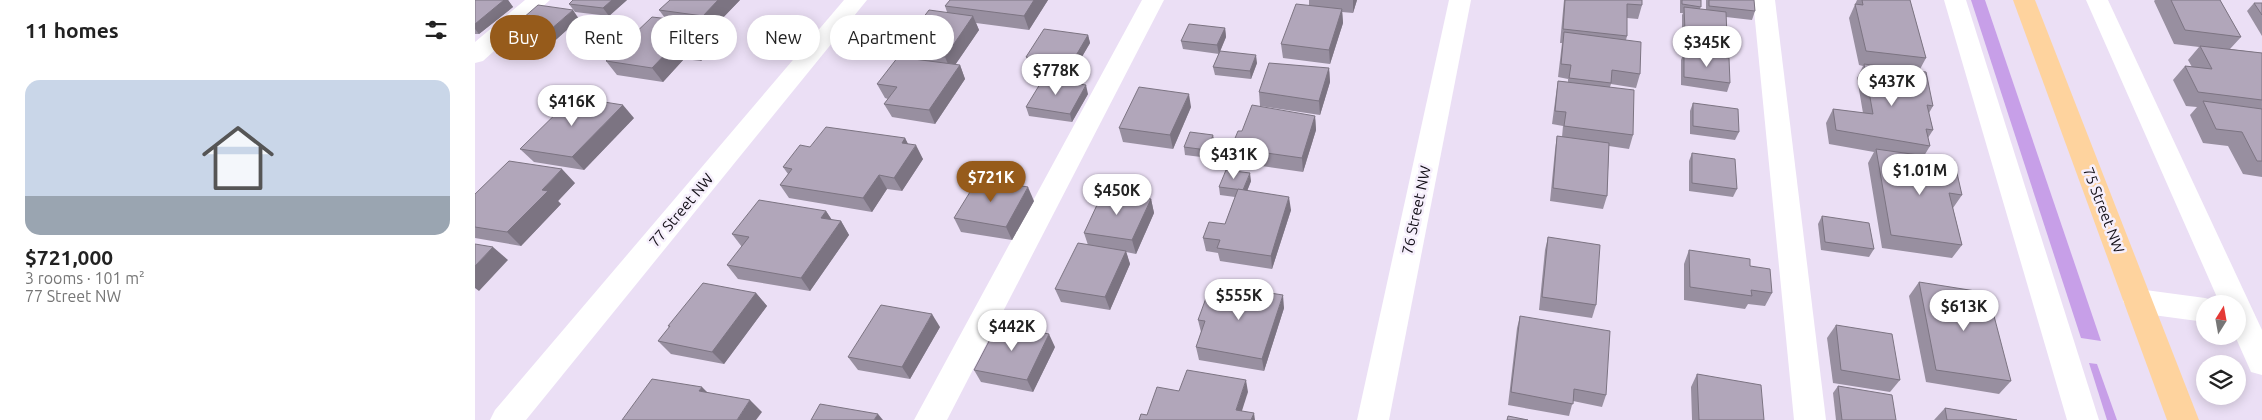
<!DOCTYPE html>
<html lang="en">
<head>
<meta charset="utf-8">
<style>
	body { margin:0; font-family:Ubuntu,sans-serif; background:#f6f6f6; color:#222; height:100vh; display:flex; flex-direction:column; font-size:19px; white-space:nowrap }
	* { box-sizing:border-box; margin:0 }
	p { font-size:16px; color:#767676 }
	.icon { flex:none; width:28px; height:28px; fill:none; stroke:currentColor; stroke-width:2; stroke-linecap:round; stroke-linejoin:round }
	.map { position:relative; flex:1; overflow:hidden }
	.side { display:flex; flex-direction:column; background:#fff; width:475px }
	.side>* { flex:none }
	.banner { position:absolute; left:15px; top:15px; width:475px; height:45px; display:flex; gap:10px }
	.needle { width:32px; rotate:11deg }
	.buttons { position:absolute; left:1721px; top:295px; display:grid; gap:10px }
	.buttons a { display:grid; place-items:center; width:50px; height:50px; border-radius:50%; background:#fff; box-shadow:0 2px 12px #0003; font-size:25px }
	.price { position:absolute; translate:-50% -42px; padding:0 11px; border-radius:18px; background:#fff; color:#222; font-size:16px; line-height:32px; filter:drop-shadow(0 1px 2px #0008) }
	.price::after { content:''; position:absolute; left:50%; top:30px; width:15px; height:11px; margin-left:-8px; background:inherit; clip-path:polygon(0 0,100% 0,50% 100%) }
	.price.selected { background:#965b1b; color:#fff }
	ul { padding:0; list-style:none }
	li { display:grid; align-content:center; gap:10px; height:265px; padding:0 25px }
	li+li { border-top:1px solid #e0e0e0 }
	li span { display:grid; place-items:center; height:155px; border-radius:15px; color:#555 }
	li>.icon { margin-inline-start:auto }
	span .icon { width:90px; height:90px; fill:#fffc; stroke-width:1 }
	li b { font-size:21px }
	h2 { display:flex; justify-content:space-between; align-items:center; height:60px; padding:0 25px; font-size:21px }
	.pill { padding:0 18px; border-radius:22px; background:#fff; box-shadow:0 2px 12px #0003; font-size:18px; line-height:45px }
	.pill.selected { background:#965b1b; color:#fff }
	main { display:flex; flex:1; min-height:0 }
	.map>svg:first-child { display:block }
	.green { fill:#c79fe8 }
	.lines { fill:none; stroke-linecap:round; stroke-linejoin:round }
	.minor { fill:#fff; fill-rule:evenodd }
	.major { fill:#fed39e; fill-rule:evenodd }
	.wall { fill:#988fa0 }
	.shaded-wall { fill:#7c7482 }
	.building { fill:#b1a6ba; stroke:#7c7482 }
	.labels { text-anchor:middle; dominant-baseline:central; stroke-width:5; stroke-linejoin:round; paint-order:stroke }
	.street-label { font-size:15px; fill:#141018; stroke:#f6effc }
</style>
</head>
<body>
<main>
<section class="side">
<h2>11 homes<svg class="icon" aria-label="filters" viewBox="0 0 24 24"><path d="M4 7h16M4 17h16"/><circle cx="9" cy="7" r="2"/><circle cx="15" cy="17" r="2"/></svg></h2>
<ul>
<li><span style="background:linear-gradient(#c9d6e8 75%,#9aa5b1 0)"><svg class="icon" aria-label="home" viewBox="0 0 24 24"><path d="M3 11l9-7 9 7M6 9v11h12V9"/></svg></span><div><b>$721,000</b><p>3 rooms · 101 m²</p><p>77 Street NW</p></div></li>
</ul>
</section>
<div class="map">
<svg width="1787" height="420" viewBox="0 0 1787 420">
	<rect width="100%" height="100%" fill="#ebdff5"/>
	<g class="green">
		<path d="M1496,0H1510L1626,341L1606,338Z"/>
		<path d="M1614,363L1622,364L1642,420H1632Z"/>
	</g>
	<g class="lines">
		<g class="minor">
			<path d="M50,0H75L8,61L0,63V42Z"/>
			<path d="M369,0H392L51,420H15L20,410Z"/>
			<path d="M667,0H689L472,420H439Z"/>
			<path d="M974,0H996L914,420H882Z"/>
			<path d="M1278,0H1300L1351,420H1319Z"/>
			<path d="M1469,0H1491L1624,420H1592Z"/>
			<path d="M1611,0H1633L1787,330V375L1776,372L1760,336H1762V304H1745Z"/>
			<path d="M1663,289L1730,298L1741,301L1742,304H1730V322L1663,313L1653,310L1648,301L1653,292Z"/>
		</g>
		<path class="major" d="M1538,0H1560L1724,420H1692Z"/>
	</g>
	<g class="wall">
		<path d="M0,0H33L38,7L4,34H0Z"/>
		<path d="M152,0L134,16L100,12L94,4Z"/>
		<path d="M265,0L240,26L248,38L226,61L209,59L188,82L142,75L131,61L190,18L184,10Z"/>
		<path d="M475,0H573L554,30L501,23L504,30L480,65H485L490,79L460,124L417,117L409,104L413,99L410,98L402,84L430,58L427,51L440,33L438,31L472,12L470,6Z"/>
		<path d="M834,0H882L878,13L867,12L868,23L855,64L808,58L806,44L834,5Z"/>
		<path d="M1089,0H1167V5L1163,19L1152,18V36L1151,40L1165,74L1161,88L1136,84L1135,87L1158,135L1154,149L1134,146L1132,196L1128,209L1075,201L1080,150L1082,136L1087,137L1088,126L1077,124L1081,94L1083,81L1093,82V79L1083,77L1087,43H1085Z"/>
		<path d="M1205,0H1226L1225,9L1231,10V0H1279L1280,11L1277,20L1251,17L1252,36L1249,45L1207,39V15L1208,13H1205Z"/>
		<path d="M1382,0H1435L1451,58L1444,71L1458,106L1454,113L1458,130L1453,138L1455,146L1449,156L1487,195L1478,208L1487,245L1477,258L1407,248L1393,163L1399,152L1354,144L1351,123L1358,109L1388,113L1382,78L1388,66L1384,65L1374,18Z"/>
		<path d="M1680,0H1745L1766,37L1755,49L1787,53V177L1768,174L1753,146L1728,143L1715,115L1722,107L1711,106L1698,80L1710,66L1717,67L1713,60L1724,47L1699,44L1679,1Z"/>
		<path d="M1779,3H1787V36L1772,11Z"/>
		<path d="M104,19L74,46L39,40L32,32Z"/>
		<path d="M750,28L751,37L745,51L782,63L776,79L740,75L738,67L744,54L708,49L706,41Z"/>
		<path d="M613,35L615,43L598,72L554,65L551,57Z"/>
		<path d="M1209,52L1255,83L1252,92L1206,85V60Z"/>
		<path d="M854,68L855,82L845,115L785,106L784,92Z"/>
		<path d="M613,94L597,122L554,116L551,107Z"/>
		<path d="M1218,103L1264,132L1260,140L1215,134V111Z"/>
		<path d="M716,107L698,149L648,142L644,128Z"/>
		<path d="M840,116L841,130L828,172L759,162L756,148L767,131Z"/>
		<path d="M159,118L109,170L59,162L45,149Z"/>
		<path d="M430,138L433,144L448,159L427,191L412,189L397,212L314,198L305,185L313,174L308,167L335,147Z"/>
		<path d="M740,144L734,158L710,155L709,147Z"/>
		<path d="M1217,153L1262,189L1258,197L1214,191V161Z"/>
		<path d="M776,181L772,191L816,210L797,269L745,261L743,253L731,251L728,238L750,224L760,197L745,195L744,187Z"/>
		<path d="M100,183L83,201L86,204L46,246L0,238V194Z"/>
		<path d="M676,199L679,213L661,254L651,252L655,264L635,310L586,302L580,289L613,245L609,233Z"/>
		<path d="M559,201L537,240L486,232L479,218Z"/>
		<path d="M351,211L357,220L366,221L374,235L335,291L263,279L252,265L267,247L257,234Z"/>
		<path d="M1347,216L1399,249L1394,257L1346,250L1343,224Z"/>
		<path d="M1073,237L1121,305L1117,318L1064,310L1070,250Z"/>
		<path d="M1214,250L1275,266L1297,293L1290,306L1273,304L1270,309L1209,300V264Z"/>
		<path d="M1444,282L1536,381L1524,394L1451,382L1434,296Z"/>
		<path d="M281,293L292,306L249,364L196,354L183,341L195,327L193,326Z"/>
		<path d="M809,308L789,371L724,360L721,347L726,332L723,320Z"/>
		<path d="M1045,316L1131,395L1127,407L1098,401L1094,416L1033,405L1042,328Z"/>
		<path d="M1361,325L1425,380L1415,392L1358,383L1352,338Z"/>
		<path d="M465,327L435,379L383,370L373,357Z"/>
		<path d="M580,347L558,392L506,382L499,370Z"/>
		<path d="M1222,374L1289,420H1217L1216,387Z"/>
		<path d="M1363,386L1421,420H1361L1358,393Z"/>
		<path d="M1470,408L1542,420H1459Z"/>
	</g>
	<g class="shaded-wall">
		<path d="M29,0H33L38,7L4,34L0,29V24Z"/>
		<path d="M137,0H152L134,16L128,8Z"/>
		<path d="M243,0H265L240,26L248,38L226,61L216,47L235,27L228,16Z"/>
		<path d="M559,0H573L554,30L549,16Z"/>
		<path d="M878,0H882L878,13Z"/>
		<path d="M867,9L868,23L855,64L854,50Z"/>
		<path d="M98,10L104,19L74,46L67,37Z"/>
		<path d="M498,16L504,30L476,71L470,57Z"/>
		<path d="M750,28L751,37L744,54L742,45Z"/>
		<path d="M613,35L615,43L598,72L596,64Z"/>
		<path d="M199,45L209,59L188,82L177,68Z"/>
		<path d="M781,55L782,63L776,79L775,71Z"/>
		<path d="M485,65L490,79L460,124L454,110Z"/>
		<path d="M854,68L855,82L845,115L844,101Z"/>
		<path d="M611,85L613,94L597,122L595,114Z"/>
		<path d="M714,94L716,107L698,149L695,135Z"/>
		<path d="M148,105L159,118L109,170L97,157Z"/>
		<path d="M840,116L841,130L828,172L827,158Z"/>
		<path d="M738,135L740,144L734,158L732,150Z"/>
		<path d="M430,138L437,152L441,145L448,159L427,191L419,178L427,143Z"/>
		<path d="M87,169L100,183L83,201L86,204L46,246L32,232L67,190Z"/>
		<path d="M775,173L776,181L769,199L768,191Z"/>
		<path d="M404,175L412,189L397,212L388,198Z"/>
		<path d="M553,187L559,201L537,240L531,227Z"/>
		<path d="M814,197L816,210L797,269L796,256Z"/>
		<path d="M676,199L679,213L661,254L657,240Z"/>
		<path d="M351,211L360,225L346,218Z"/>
		<path d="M366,221L374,235L335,291L326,278Z"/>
		<path d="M18,247L33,260L4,291L0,288V266Z"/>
		<path d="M651,251L655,264L635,310L630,297Z"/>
		<path d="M281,293L292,306L249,364L237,352Z"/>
		<path d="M808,295L809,308L789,371L787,359Z"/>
		<path d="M457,314L465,327L435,379L427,367Z"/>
		<path d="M574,334L580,347L558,392L552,380Z"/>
		<path d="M771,380L773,392L764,420L761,410Z"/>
		<path d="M227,387L239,399L224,391Z"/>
		<path d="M275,400L287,412L281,420H262Z"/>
		<path d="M779,413L780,420H776Z"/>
		<path d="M403,414L408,420H399Z"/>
	</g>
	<g class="building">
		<path d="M0,0H29L0,24Z"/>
		<path d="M98,0H137L128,8L94,4Z"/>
		<path d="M195,0H243L228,16L184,10Z"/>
		<path d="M475,0H559L549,16L470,6Z"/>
		<path d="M1090,0H1167V5L1152,4V36L1088,29Z"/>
		<path d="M1207,0H1226V7L1207,4Z"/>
		<path d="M1234,0H1279L1280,11L1234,6Z"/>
		<path d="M1387,0H1435L1451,58L1391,51L1380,4L1388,5Z"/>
		<path d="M1696,0H1745L1766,37L1710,30Z"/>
		<path d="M1779,3H1787V15Z"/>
		<path d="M821,4L867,9L854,50L806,44Z"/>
		<path d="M63,5L98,10L67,37L32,32Z"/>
		<path d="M1209,7L1251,12L1252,36L1210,31Z"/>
		<path d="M454,10L498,16L470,57L427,51L441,31H438Z"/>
		<path d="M177,17L239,24L216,47L199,45L177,68L131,61Z"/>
		<path d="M714,24L750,28L742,45L706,41Z"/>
		<path d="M569,29L613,35L596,64L551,57Z"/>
		<path d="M1089,32L1166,42L1165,74L1137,70L1136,83L1094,78L1096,65L1086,64Z"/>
		<path d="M1725,46L1787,53V100L1723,92L1710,66L1737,69Z"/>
		<path d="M745,51L781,55L775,71L738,67Z"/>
		<path d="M1209,52L1254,58L1255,83L1209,77Z"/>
		<path d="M423,57L485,65L454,110L409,104L422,87L402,84Z"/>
		<path d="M794,63L854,68L844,101L784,92Z"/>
		<path d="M1389,64L1451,72L1458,106L1452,105L1458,130L1451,129L1455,146L1361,130L1358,109L1398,114Z"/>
		<path d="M568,79L611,85L595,114L551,107Z"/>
		<path d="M1083,81L1159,90L1158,135L1089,126L1091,112L1080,111Z"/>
		<path d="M664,87L714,94L695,135L644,128Z"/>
		<path d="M98,97L148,105L97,157L45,149Z"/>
		<path d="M1728,101L1787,109V161H1782L1767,132L1741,129Z"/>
		<path d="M1218,103L1263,109L1264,132L1218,126Z"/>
		<path d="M777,105L840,116L827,158L756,148L763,131H767Z"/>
		<path d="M351,127L430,138L427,143L441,145L419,178L404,175L388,198L305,185L317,169L308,167L325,145L335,147Z"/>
		<path d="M715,132L738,135L732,150L709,147Z"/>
		<path d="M1082,136L1134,143L1132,196L1078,188Z"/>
		<path d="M1401,149L1479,160L1487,195L1474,193L1487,245L1416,235Z"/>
		<path d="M1217,153L1260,159L1262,189L1217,183Z"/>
		<path d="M34,161L87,169L67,190L73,191L32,232L0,227V194Z"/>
		<path d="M751,170L775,173L768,190L744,187Z"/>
		<path d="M503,179L553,187L531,227L479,218Z"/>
		<path d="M763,189L814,197L796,256L742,248L745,240L728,238L734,222L750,224Z"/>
		<path d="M628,192L676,199L657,240L609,233Z"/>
		<path d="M284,200L351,211L346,218L366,221L326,278L252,265L274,237L257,234Z"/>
		<path d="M1347,216L1394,223L1399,249L1350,242Z"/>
		<path d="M1073,237L1125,245L1121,305L1067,297Z"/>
		<path d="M603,243L651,251L630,297L580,289Z"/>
		<path d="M0,244L18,247L0,266Z"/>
		<path d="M1214,250L1275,259V266L1295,269L1297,293L1276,290L1277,296L1215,287Z"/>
		<path d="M1444,282L1513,293L1536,381L1461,370Z"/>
		<path d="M228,283L281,293L237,352L183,341L195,326H193Z"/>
		<path d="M744,285L808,295L787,359L721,347L730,321L723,320L731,298L739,300Z"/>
		<path d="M406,305L457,314L427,367L373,357Z"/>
		<path d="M1045,316L1135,331L1131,395L1099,389L1098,404L1036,392Z"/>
		<path d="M523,324L574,334L552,380L499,370Z"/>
		<path d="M1361,325L1417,334L1425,380L1366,370Z"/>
		<path d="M712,370L771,380L761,410L779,413L776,420H664L666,414L672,415L682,387L704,391Z"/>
		<path d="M1222,374L1286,385L1289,420H1224Z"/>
		<path d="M177,379L227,387L224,391L275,400L262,420H147Z"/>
		<path d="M1363,386L1417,395L1421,420H1367Z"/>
		<path d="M345,404L403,414L399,420H336Z"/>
		<path d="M1470,408L1542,420H1472Z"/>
		<path d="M1033,416L1053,420H1032Z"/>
	</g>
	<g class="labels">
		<g class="street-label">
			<text transform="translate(206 210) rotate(-50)">77 Street NW</text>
			<text transform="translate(941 210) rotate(-78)">76 Street NW</text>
			<text transform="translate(1629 210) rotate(69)">75 Street NW</text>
		</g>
	</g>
</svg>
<div class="buttons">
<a><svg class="needle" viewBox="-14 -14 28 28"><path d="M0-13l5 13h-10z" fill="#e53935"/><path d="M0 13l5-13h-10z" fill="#767676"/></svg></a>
<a><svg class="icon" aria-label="layers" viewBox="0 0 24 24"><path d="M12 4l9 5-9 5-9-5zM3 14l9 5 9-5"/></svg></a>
</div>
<b class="price" style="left:1232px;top:68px">$345K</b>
<b class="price" style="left:581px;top:96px">$778K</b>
<b class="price" style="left:1417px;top:107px">$437K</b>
<b class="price" style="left:97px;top:127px">$416K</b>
<b class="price" style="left:759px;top:180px">$431K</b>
<b class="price" style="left:1445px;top:196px">$1.01M</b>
<b class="price selected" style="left:516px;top:203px">$721K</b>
<b class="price" style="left:642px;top:216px">$450K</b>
<b class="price" style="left:764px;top:321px">$555K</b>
<b class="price" style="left:1489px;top:332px">$613K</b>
<b class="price" style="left:537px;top:352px">$442K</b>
<div class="banner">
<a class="pill selected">Buy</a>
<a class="pill">Rent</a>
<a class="pill">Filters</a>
<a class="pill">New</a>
<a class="pill">Apartment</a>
</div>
</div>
</main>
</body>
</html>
